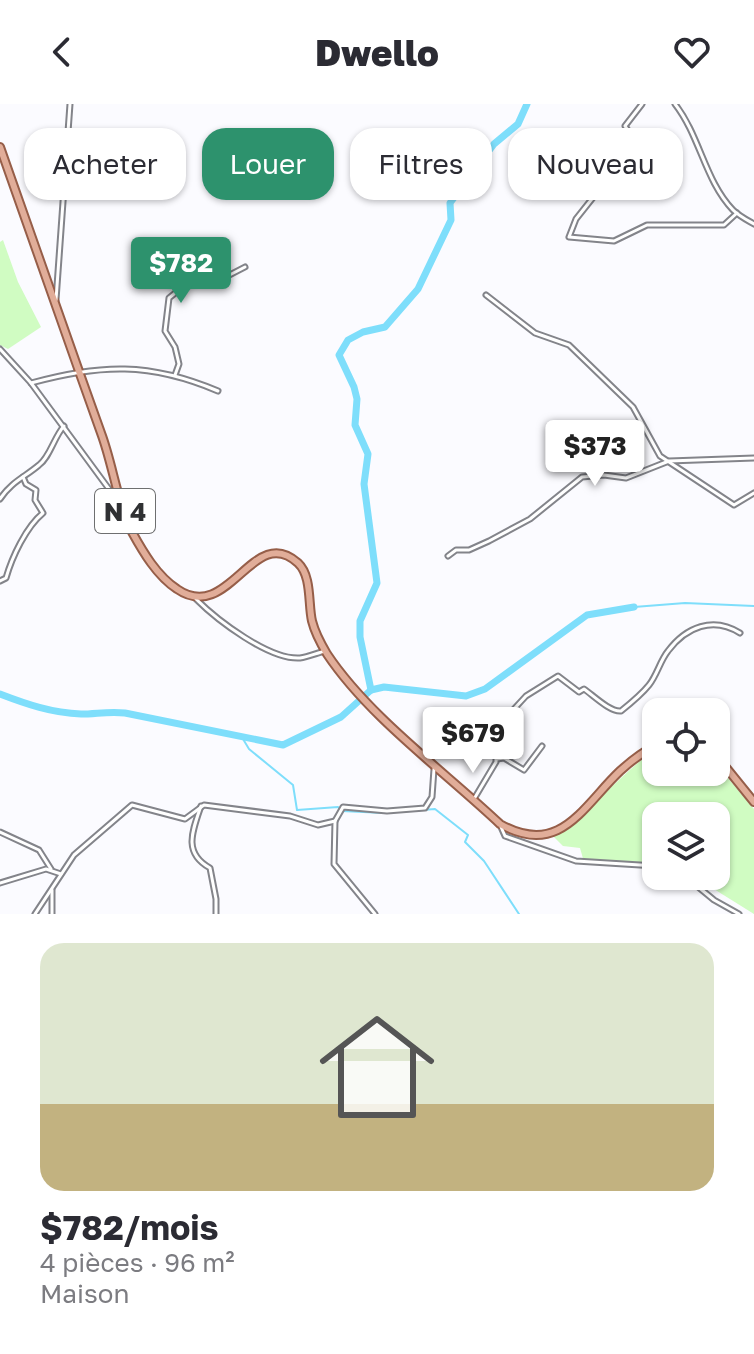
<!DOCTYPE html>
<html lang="fr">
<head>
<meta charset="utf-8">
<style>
	body { margin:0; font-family:"Golos Text",sans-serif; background:#f2f2f3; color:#2b2b33; height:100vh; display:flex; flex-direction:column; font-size:30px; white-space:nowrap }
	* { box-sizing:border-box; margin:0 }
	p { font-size:26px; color:#7c7c81 }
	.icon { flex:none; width:44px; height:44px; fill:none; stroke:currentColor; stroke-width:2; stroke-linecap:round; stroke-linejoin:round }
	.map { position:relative; height:810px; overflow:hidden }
	.drawer { display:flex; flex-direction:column; background:#fff; flex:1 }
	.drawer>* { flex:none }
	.banner { position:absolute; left:24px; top:24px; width:706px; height:72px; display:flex; gap:16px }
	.tools { position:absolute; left:642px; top:594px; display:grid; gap:16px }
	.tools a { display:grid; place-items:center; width:88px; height:88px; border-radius:16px; background:#fff; box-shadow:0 2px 6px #0004; font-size:40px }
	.price { position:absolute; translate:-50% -68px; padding:0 18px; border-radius:8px; background:#fff; color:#222; font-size:26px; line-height:52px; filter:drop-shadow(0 2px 4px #0008) }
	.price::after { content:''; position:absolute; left:50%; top:48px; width:24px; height:18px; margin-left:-12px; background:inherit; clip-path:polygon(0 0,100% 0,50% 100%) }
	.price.active { background:#2d926d; color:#fff }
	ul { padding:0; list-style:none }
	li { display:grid; align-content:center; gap:16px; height:424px; padding:0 40px }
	li span { display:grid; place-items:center; height:248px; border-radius:24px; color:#555 }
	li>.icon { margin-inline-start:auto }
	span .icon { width:144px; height:144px; fill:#fffc; stroke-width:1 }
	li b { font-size:34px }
	.pill { padding:0 28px; border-radius:24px; background:#fff; box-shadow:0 2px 6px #0004; font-size:28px; line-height:72px }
	.pill.active { background:#2d926d; color:#fff }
	header { display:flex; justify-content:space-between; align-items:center; height:104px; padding:0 40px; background:#fff; font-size:36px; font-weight:800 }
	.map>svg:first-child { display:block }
	.green { fill:#d0fcc2 }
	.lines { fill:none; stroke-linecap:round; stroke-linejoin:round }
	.stream { stroke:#7edefb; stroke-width:2 }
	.river { stroke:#7edefb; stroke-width:7 }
	.minor-casing { stroke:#83848a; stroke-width:7 }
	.primary-casing { stroke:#965e49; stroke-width:10 }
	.minor { stroke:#fff; stroke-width:3 }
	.primary { stroke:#e1ad99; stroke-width:6 }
	.labels { text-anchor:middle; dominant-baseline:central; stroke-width:8; stroke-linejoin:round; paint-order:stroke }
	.shield { fill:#fff; stroke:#6e6f70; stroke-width:2 }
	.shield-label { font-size:26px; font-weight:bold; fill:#303133 }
</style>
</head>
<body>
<header><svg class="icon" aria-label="back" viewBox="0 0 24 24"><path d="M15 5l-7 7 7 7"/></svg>Dwello<svg class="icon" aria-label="heart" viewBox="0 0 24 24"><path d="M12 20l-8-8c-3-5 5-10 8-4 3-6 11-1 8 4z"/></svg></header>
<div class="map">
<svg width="754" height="810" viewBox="0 0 754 810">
	<rect width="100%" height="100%" fill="#fbfbff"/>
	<g class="green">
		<path d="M3,136L18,178L41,223L8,245L0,241V138Z"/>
		<path d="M656,645V668H716V660L754,705V810L693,772H716V712H656V761L584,758L580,744L563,742L552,731C592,709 618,671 656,645Z"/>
	</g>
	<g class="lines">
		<g class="stream">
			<path d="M634,503L685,499L754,502"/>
			<path d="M243,635L249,645L293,681L297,706L338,703L342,707L384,709L435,705L468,731L465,738L484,757L519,810"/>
		</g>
		<g class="river">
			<path d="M371,586L360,533V517L377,479L364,380L368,350L355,321L357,295L354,283L339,251L348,236L363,228L385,223L418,185L451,116L450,99L494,40L518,20L527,0"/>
			<path d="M0,590C26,600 52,609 81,610C96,610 109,607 125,609L283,641L341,613L371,586L384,583L466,592L485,585L587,511L634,503"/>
		</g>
		<g class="minor-casing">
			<g id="minor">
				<path d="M642,0L625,22L634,35L626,45V52L576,115L569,133L614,137L647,121H724L737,109"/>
				<path d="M675,0C700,32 705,77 733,106C739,112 747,116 754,120"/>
				<path d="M486,191L535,229L569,241L633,303L660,352L734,401L754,389"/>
				<path d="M56,196L70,0"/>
				<path d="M0,245L31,279L120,400"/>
				<path d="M175,271L179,260L175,243L165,227L169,194L179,186L196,179H214L245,163"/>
				<path d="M31,279C100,260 150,258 218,287"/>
				<path d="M0,395C11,378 25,373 39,361C50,353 54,333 64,322"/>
				<path d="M448,452L456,446H469L489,437L530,415L582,373L604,371L626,374L669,357L754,354"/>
				<path d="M0,477L6,474C12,453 26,423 43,409L35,396L36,386L26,380L23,373"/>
				<path d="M196,495C217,516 269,556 300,554C308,553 317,549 325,547"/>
				<path d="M497,655L504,654L524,666L542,642"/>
				<path d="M474,695L496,658V645L514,605L526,592L558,572L579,588L584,585C594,592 610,608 621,607C631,599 641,591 649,581C657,571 660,557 668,547C686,523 713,512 740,529"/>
				<path d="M201,702C192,728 183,749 210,764L216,795V810"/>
				<path d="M501,723L505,732L576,757L656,762"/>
				<path d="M0,728L39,746L51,765"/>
				<path d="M685,772L714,796L739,810"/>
				<path d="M0,779L46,765L61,770"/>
				<path d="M35,810L74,751L132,701L185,715L204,701L290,712L318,721L335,717"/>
				<path d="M52,810V786"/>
				<path d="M375,810L334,760L335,717L343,703L387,707L425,704L432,693L434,665"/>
			</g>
		</g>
		<g class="primary-casing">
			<g id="primary">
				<path d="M0,43C34,139 67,234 101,329C113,361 117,398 132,428C143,448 157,472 177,485C229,521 253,418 298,459C312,472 308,500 312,517C315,529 321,540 327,550C369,613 444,667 500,720C560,754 583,702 620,667C631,657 643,648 656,641"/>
				<path d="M716,651L754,698"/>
			</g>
		</g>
		<use href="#minor" class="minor"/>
		<use href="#primary" class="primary"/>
	</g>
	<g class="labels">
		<rect class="shield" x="95" y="385" width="60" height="44" rx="6"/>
		<g class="shield-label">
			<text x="125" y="407">N 4</text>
		</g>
	</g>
</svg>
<div class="tools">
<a><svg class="icon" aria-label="locate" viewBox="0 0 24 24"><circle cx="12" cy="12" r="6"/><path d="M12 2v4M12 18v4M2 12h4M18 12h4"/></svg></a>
<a><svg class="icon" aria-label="layers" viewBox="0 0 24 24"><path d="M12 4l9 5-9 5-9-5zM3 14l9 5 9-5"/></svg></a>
</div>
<b class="price active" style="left:181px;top:201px">$782</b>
<b class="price" style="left:595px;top:384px">$373</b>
<b class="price" style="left:473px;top:671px">$679</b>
<div class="banner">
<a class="pill">Acheter</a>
<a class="pill active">Louer</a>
<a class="pill">Filtres</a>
<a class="pill">Nouveau</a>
</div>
</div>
<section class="drawer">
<ul>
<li><span style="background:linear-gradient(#dfe7d0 65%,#c2b280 0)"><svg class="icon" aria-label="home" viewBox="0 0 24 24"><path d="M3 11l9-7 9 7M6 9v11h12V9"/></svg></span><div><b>$782/mois</b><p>4 pièces · 96 m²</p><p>Maison</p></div></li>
</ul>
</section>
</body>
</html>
